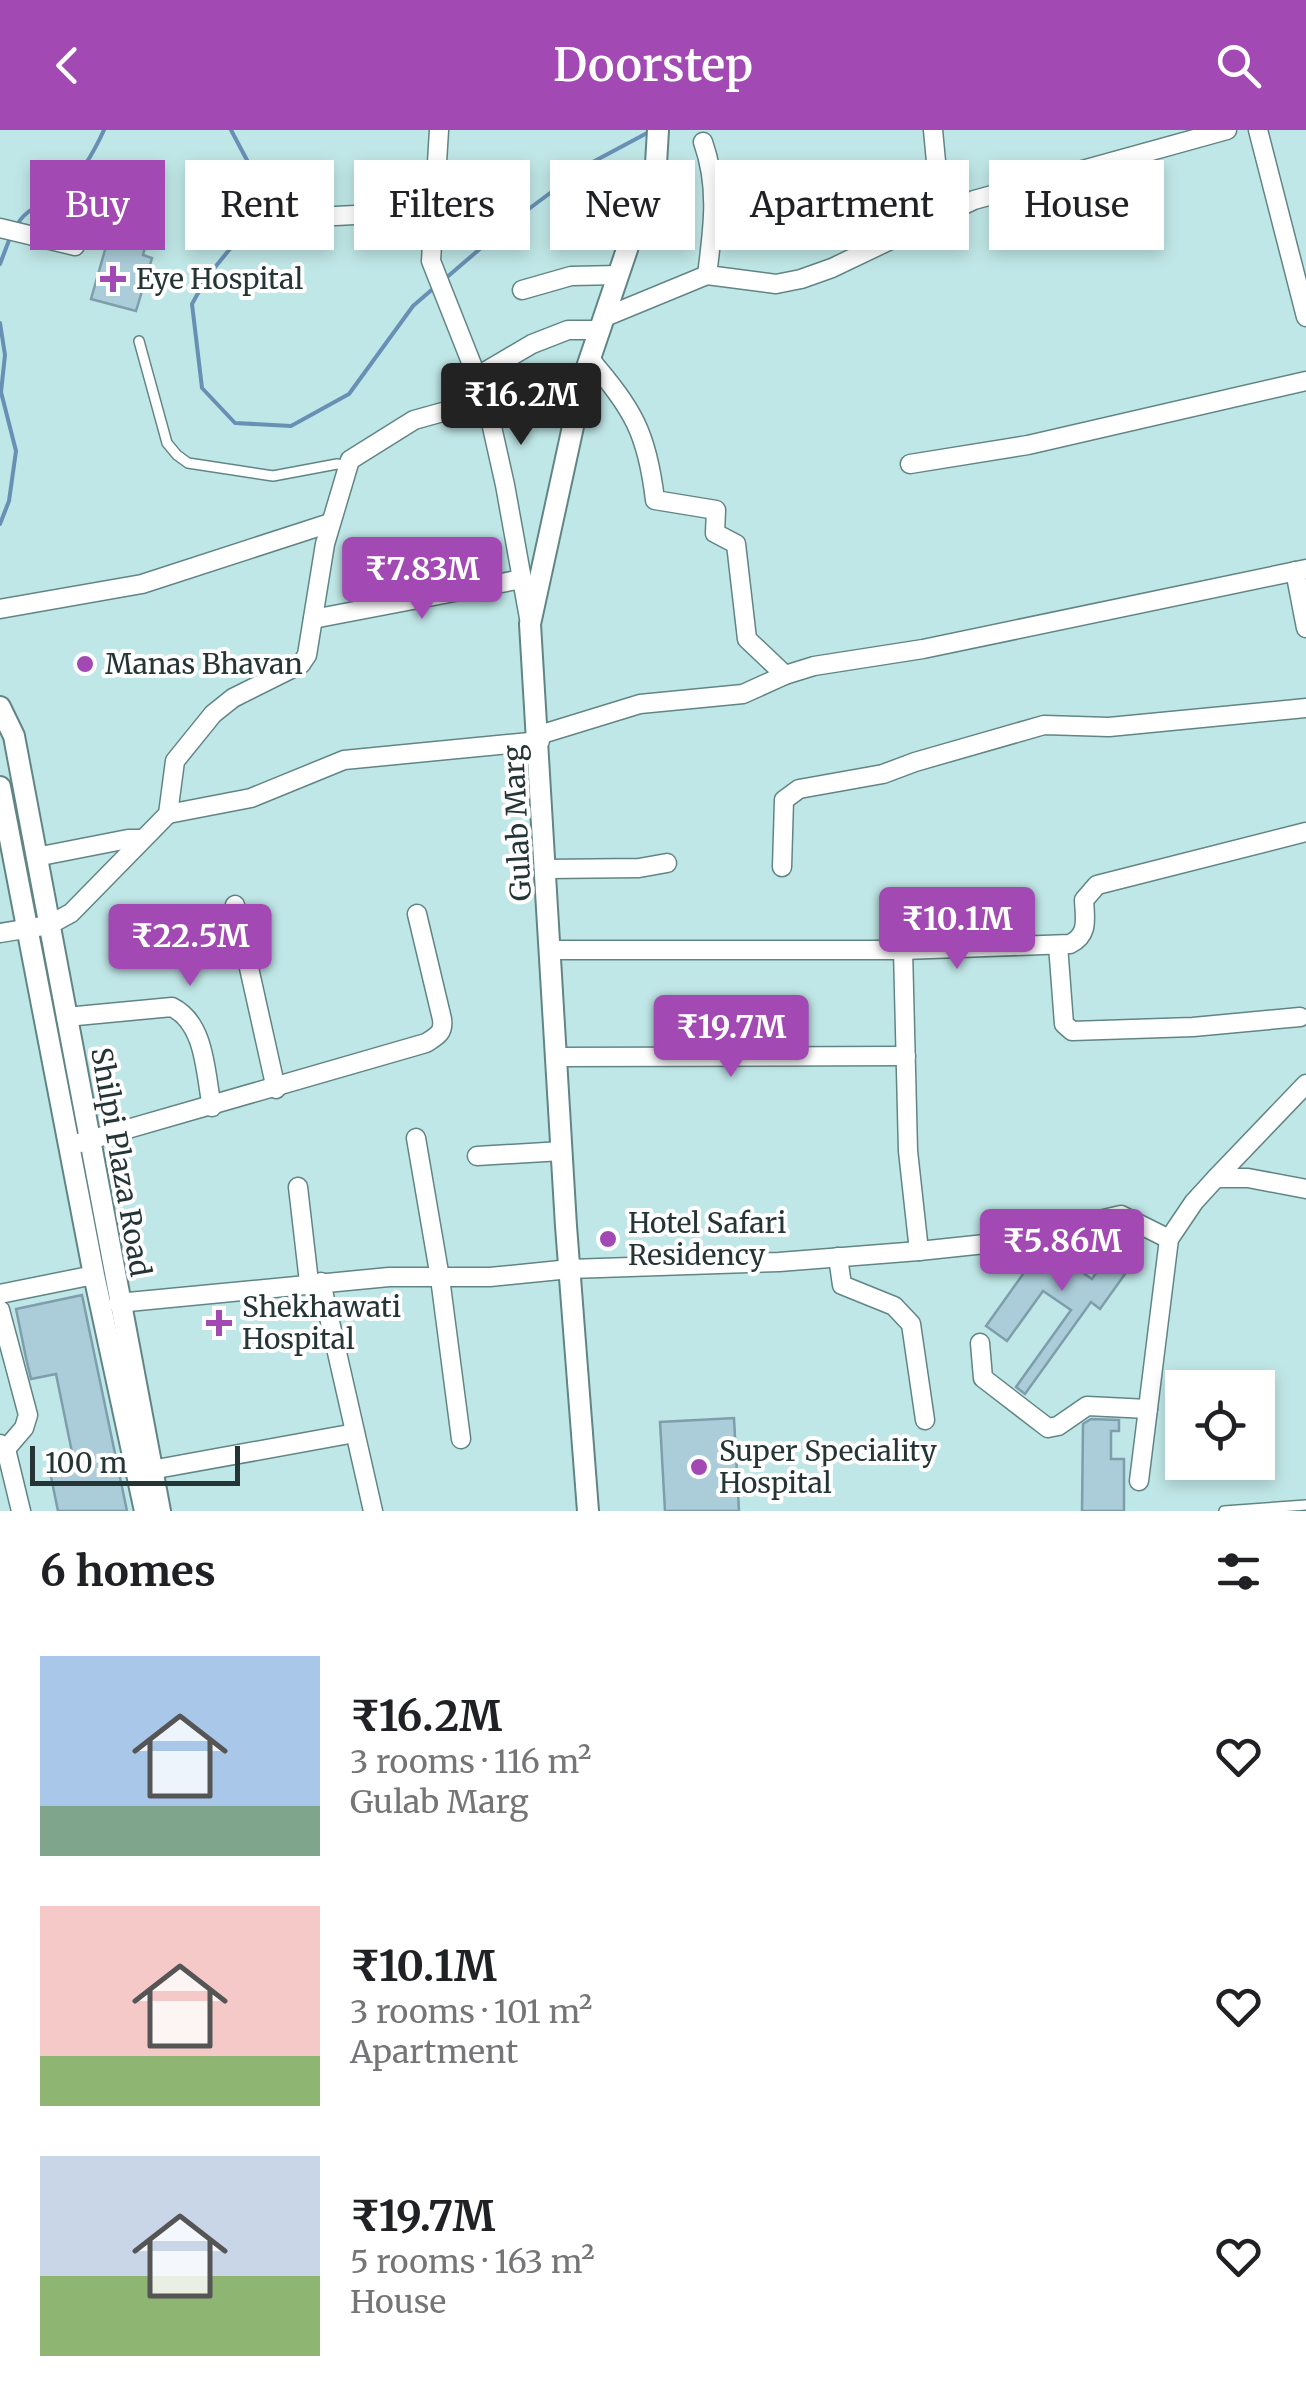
<!DOCTYPE html>
<html lang="en">
<head>
<meta charset="utf-8">
<style>
	body { margin:0; font-family:Merriweather,serif; background:#f2f2f2; color:#202124; height:100vh; display:flex; flex-direction:column; font-size:38px; white-space:nowrap }
	* { box-sizing:border-box; margin:0 }
	p { font-size:32px; color:#757577 }
	.icon { flex:none; width:55px; height:55px; fill:none; stroke:currentColor; stroke-width:2; stroke-linecap:round; stroke-linejoin:round }
	.map { position:relative; height:1381px; overflow:hidden }
	.panel { display:flex; flex-direction:column; background:#fff; flex:1 }
	.panel>* { flex:none }
	.banner { position:absolute; left:30px; top:30px; width:1248px; height:90px; display:flex; gap:20px }
	.fabs { position:absolute; left:1165px; top:1240px; display:grid; gap:20px }
	.fabs a { display:grid; place-items:center; width:110px; height:110px; border-radius:0px; background:#fff; box-shadow:0 5px 15px #0003; font-size:50px }
	.scale { position:absolute; left:30px; bottom:25px; width:210px; box-sizing:border-box; padding-left:10px; border:5px solid #253435; border-top:0; font-size:28px; line-height:35px; white-space:nowrap; color:#253435; -webkit-text-stroke:8px #fff; paint-order:stroke }
	.price { position:absolute; translate:-50% -85px; padding:0 22px; border-radius:10px; background:#a349b4; color:#fff; font-size:32px; line-height:65px; filter:drop-shadow(0 2px 5px #0008) }
	.price::after { content:''; position:absolute; left:50%; top:60px; width:30px; height:22px; margin-left:-15px; background:inherit; clip-path:polygon(0 0,100% 0,50% 100%) }
	.price.current { background:#222; color:#fff }
	ul { padding:0; list-style:none }
	li { display:flex; align-items:center; gap:30px; height:250px; padding:0 40px }
	li span { display:grid; place-items:center; flex:none; width:280px; height:200px; border-radius:0px; color:#555 }
	li>.icon { margin-inline-start:auto }
	span .icon { width:120px; height:120px; fill:#fffc; stroke-width:1 }
	li b { font-size:42px }
	h2 { display:flex; justify-content:space-between; align-items:center; height:120px; padding:0 40px; font-size:42px }
	.pill { padding:0 35px; border-radius:0px; background:#fff; box-shadow:0 5px 15px #0003; font-size:35px; line-height:90px }
	.pill.current { background:#a349b4; color:#fff }
	header { display:flex; justify-content:space-between; align-items:center; height:130px; padding:0 40px; background:#a349b4; color:#fff; font-size:45px; font-weight:600 }
	.map>svg:first-child { display:block }
	.lines { fill:none; stroke-linecap:round; stroke-linejoin:round }
	.stream { stroke:#6890b4; stroke-width:4 }
	.building { fill:#abcdd9; stroke:#7d9eaa; stroke-width:2.5 }
	.service-casing { stroke:#618585; stroke-width:12 }
	.minor-casing { stroke:#618585; stroke-width:21 }
	.tertiary-casing { stroke:#618585; stroke-width:24 }
	.service { stroke:#fff; stroke-width:9 }
	.minor { stroke:#fff; stroke-width:18 }
	.tertiary { stroke:#fff; stroke-width:20 }
	.poi-dot { fill:#a349b4; stroke:#fff; stroke-width:4 }
	.labels { text-anchor:middle; dominant-baseline:central; stroke-width:8; stroke-linejoin:round; paint-order:stroke }
	.poi-label { font-size:28px; fill:#253435; stroke:#fff; text-anchor:start }
	.street-label { font-size:28px; fill:#253435; stroke:#fff }
</style>
</head>
<body>
<header><svg class="icon" aria-label="back" viewBox="0 0 24 24"><path d="M15 5l-7 7 7 7"/></svg>Doorstep<svg class="icon" aria-label="search" viewBox="0 0 24 24"><circle cx="10" cy="10" r="6"/><path d="M15 15l6 6"/></svg></header>
<div class="map">
<svg width="1306" height="1381" viewBox="0 0 1306 1381">
	<rect width="100%" height="100%" fill="#c0e7e7"/>
	<g class="lines">
		<g class="stream">
			<path d="M231,0L248,32L252,92L207,147L192,174L202,258L235,293L291,296L349,264L413,176L435,157"/>
			<path d="M16,97C26,76 48,74 65,59C83,42 94,22 104,0"/>
			<path d="M0,134L11,105"/>
			<path d="M446,148L510,93L589,34L649,2"/>
			<path d="M0,193L5,225L1,262L16,321L9,371L0,394"/>
		</g>
	</g>
	<g class="building">
		<path d="M117,78L143,86L137,108L147,110L143,125L152,128L136,181L91,169Z"/>
		<path d="M1119,1098L1130,1104L1124,1112L1140,1123L1100,1179L1091,1172L1025,1264L1016,1257L1071,1180L1043,1161L1007,1211L986,1196L1043,1116L1092,1149L1112,1120L1102,1113L1111,1100Z"/>
		<path d="M82,1165L127,1381H58L50,1342L75,1337L56,1244L31,1249L26,1228L16,1179Z"/>
		<path d="M734,1288L739,1381H665L660,1292Z"/>
		<path d="M1091,1289L1119,1290V1301H1111V1329H1124V1381H1082L1083,1294Z"/>
	</g>
	<g class="lines">
		<g class="service-casing">
			<g id="service">
				<path d="M139,211L167,313L177,325L188,333L273,346L337,334L347,335"/>
				<path d="M1224,1381L1306,1375"/>
			</g>
		</g>
		<g class="minor-casing">
			<g id="minor">
				<path d="M439,0L431,131L486,270L505,355L529,488"/>
				<path d="M933,0L941,84"/>
				<path d="M1258,0L1306,187"/>
				<path d="M703,12C719,57 713,98 707,145"/>
				<path d="M276,89L434,81"/>
				<path d="M0,98L75,116"/>
				<path d="M522,160L571,146L619,145"/>
				<path d="M605,187L707,145L776,154L801,149L832,138L974,70L1227,0"/>
				<path d="M590,229C633,280 647,302 655,370L716,380L715,403L736,414L747,509L785,545"/>
				<path d="M476,247L532,214L568,200H600"/>
				<path d="M910,334L1028,315L1306,251"/>
				<path d="M1295,441L1306,498"/>
				<path d="M0,479L142,454L330,393"/>
				<path d="M313,489L522,449"/>
				<path d="M539,605L640,574L743,564L785,545L814,536L923,519L1306,439"/>
				<path d="M168,684L251,668L344,630L540,611"/>
				<path d="M36,727L128,709H141"/>
				<path d="M782,737L784,670L799,659L883,644L915,632L1044,595L1109,597L1306,578"/>
				<path d="M547,739L639,738L667,733"/>
				<path d="M235,775L276,959"/>
				<path d="M0,803L49,795L71,783L168,684L175,631L213,584L233,568L301,534L307,525L325,414L350,330L414,290L486,270"/>
				<path d="M1058,815L1064,894L1072,901L1193,897L1300,887"/>
				<path d="M551,820H903L1070,814C1089,805 1085,789 1084,770L1097,755L1306,702"/>
				<path d="M903,820L908,1021L919,1121"/>
				<path d="M66,887L172,877C206,894 205,943 212,977"/>
				<path d="M557,927L906,926"/>
				<path d="M416,1008L440,1148L461,1309"/>
				<path d="M79,1013L426,913C437,906 444,903 442,889L417,784"/>
				<path d="M477,1026L562,1021"/>
				<path d="M1216,1048L1306,954"/>
				<path d="M298,1057L309,1152"/>
				<path d="M838,1127L842,1155L894,1176L911,1194L925,1290"/>
				<path d="M321,1152L373,1381"/>
				<path d="M0,1164L94,1145"/>
				<path d="M118,1173L389,1147H490L570,1139L779,1132L919,1121L1004,1112L1121,1085L1169,1109"/>
				<path d="M0,1180L28,1285L24,1298L6,1319"/>
				<path d="M980,1213L983,1248L1048,1298L1058,1296L1087,1276L1148,1279"/>
				<path d="M0,1314L6,1319L21,1381"/>
				<path d="M151,1340L355,1303"/>
				<path d="M1139,1351L1169,1109L1194,1072L1216,1048H1248L1306,1059"/>
			</g>
		</g>
		<g class="tertiary-casing">
			<g id="tertiary">
				<path d="M0,577L14,606L160,1381"/>
				<path d="M0,657L94,1145L145,1381"/>
				<path d="M588,1381L566,1096L530,494L584,246L656,34L658,0"/>
			</g>
		</g>
		<use href="#service" class="service"/>
		<use href="#minor" class="minor"/>
		<use href="#tertiary" class="tertiary"/>
	</g>
	<g class="poi-dot">
		<path d="M108 134h10v10h10v10h-10v10h-10v-10h-10v-10h10z"/>
		<circle cx="85" cy="534" r="10"/>
		<circle cx="608" cy="1109" r="10"/>
		<path d="M214 1178h10v10h10v10h-10v10h-10v-10h-10v-10h10z"/>
		<circle cx="699" cy="1337" r="10"/>
	</g>
	<g class="labels">
		<g class="poi-label">
			<text x="136" y="149">Eye Hospital</text>
			<text x="105" y="534">Manas Bhavan</text>
			<text x="628" y="1093">Hotel Safari<tspan x="628" dy="32">Residency</tspan></text>
			<text x="242" y="1177">Shekhawati<tspan x="242" dy="32">Hospital</tspan></text>
			<text x="719" y="1321">Super Speciality<tspan x="719" dy="32">Hospital</tspan></text>
		</g>
		<g class="street-label">
			<text transform="translate(517 693) rotate(-93)">Gulab Marg</text>
			<text transform="translate(121 1032) rotate(80)">Shilpi Plaza Road</text>
		</g>
	</g>
</svg>
<div class="fabs">
<a><svg class="icon" aria-label="locate" viewBox="0 0 24 24"><circle cx="12" cy="12" r="6"/><path d="M12 2v4M12 18v4M2 12h4M18 12h4"/></svg></a>
</div>
<div class="scale">100 m</div>
<b class="price current" style="left:521px;top:318px">₹16.2M</b>
<b class="price" style="left:422px;top:492px">₹7.83M</b>
<b class="price" style="left:957px;top:842px">₹10.1M</b>
<b class="price" style="left:190px;top:859px">₹22.5M</b>
<b class="price" style="left:731px;top:950px">₹19.7M</b>
<b class="price" style="left:1062px;top:1164px">₹5.86M</b>
<div class="banner">
<a class="pill current">Buy</a>
<a class="pill">Rent</a>
<a class="pill">Filters</a>
<a class="pill">New</a>
<a class="pill">Apartment</a>
<a class="pill">House</a>
</div>
</div>
<section class="panel">
<h2>6 homes<svg class="icon" aria-label="filters" viewBox="0 0 24 24"><path d="M4 7h16M4 17h16"/><circle cx="9" cy="7" r="2"/><circle cx="15" cy="17" r="2"/></svg></h2>
<ul>
<li><span style="background:linear-gradient(#a9c7e8 75%,#7fa58c 0)"><svg class="icon" aria-label="home" viewBox="0 0 24 24"><path d="M3 11l9-7 9 7M6 9v11h12V9"/></svg></span><div><b>₹16.2M</b><p>3 rooms · 116 m²</p><p>Gulab Marg</p></div><svg class="icon" aria-label="heart" viewBox="0 0 24 24"><path d="M12 20l-8-8c-3-5 5-10 8-4 3-6 11-1 8 4z"/></svg></li>
<li><span style="background:linear-gradient(#f6c9c9 75%,#8fb573 0)"><svg class="icon" aria-label="home" viewBox="0 0 24 24"><path d="M3 11l9-7 9 7M6 9v11h12V9"/></svg></span><div><b>₹10.1M</b><p>3 rooms · 101 m²</p><p>Apartment</p></div><svg class="icon" aria-label="heart" viewBox="0 0 24 24"><path d="M12 20l-8-8c-3-5 5-10 8-4 3-6 11-1 8 4z"/></svg></li>
<li><span style="background:linear-gradient(#c9d6e8 60%,#8fb573 0)"><svg class="icon" aria-label="home" viewBox="0 0 24 24"><path d="M3 11l9-7 9 7M6 9v11h12V9"/></svg></span><div><b>₹19.7M</b><p>5 rooms · 163 m²</p><p>House</p></div><svg class="icon" aria-label="heart" viewBox="0 0 24 24"><path d="M12 20l-8-8c-3-5 5-10 8-4 3-6 11-1 8 4z"/></svg></li>
</ul>
</section>
</body>
</html>
